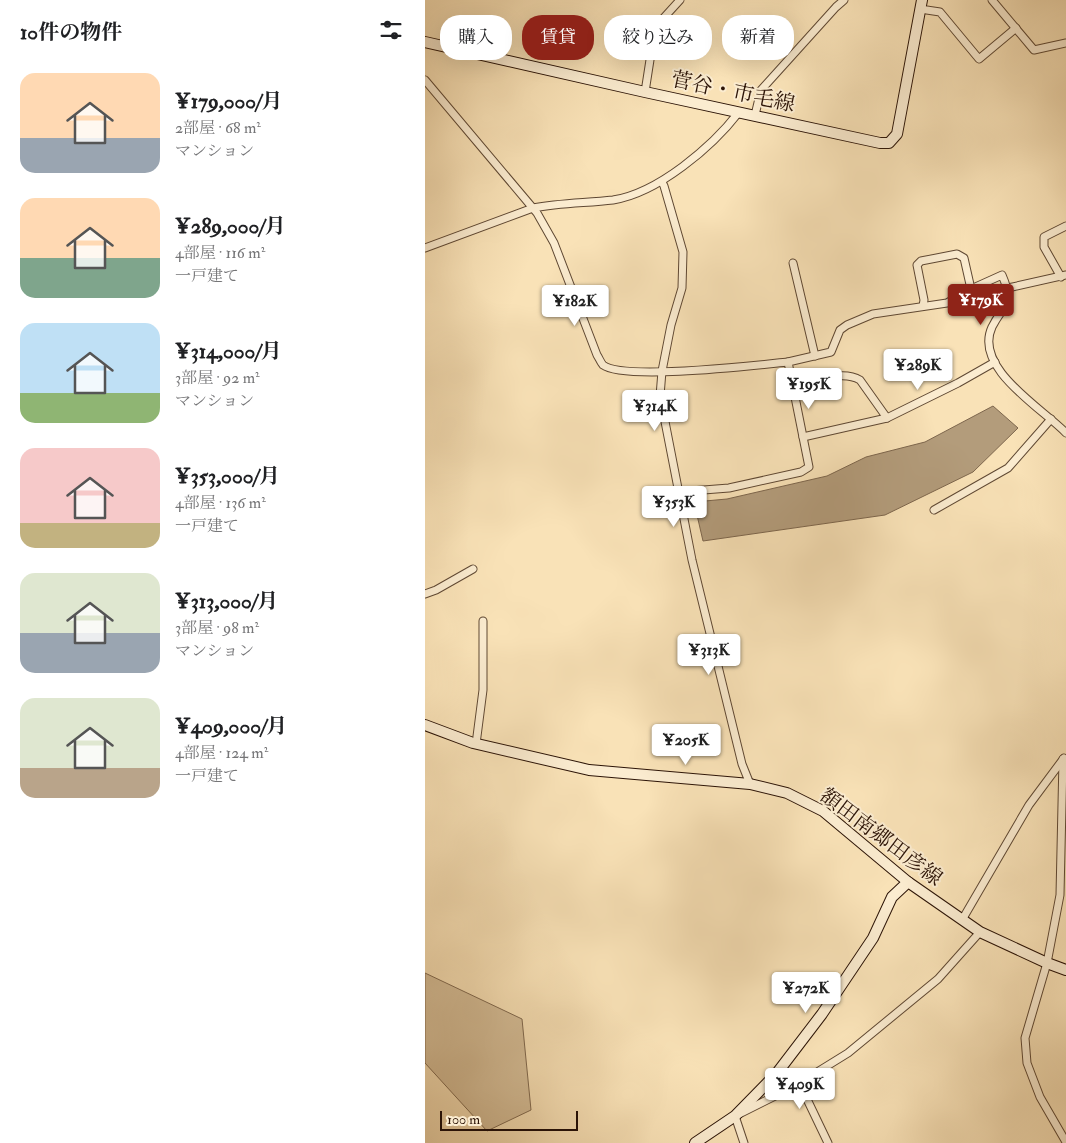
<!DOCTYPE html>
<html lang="ja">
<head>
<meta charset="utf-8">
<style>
	body { margin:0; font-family:"IM FELL Double Pica","Noto Serif JP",serif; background:#f6f6f6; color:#202124; height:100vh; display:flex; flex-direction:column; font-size:19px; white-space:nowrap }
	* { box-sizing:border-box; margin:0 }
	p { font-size:16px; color:#757577 }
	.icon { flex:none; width:28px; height:28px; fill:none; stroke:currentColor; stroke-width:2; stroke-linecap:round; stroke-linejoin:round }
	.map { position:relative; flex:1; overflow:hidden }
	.side { display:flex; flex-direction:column; background:#fff; width:425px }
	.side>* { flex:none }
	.banner { position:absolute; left:15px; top:15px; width:475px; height:45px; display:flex; gap:10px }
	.scale { position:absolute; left:15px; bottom:12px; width:138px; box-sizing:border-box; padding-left:5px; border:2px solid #2c1407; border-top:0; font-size:14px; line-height:18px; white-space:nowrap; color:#2c1407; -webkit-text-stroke:4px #fbecd0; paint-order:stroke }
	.price { position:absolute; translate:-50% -42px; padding:0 11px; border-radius:5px; background:#fff; color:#222; font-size:16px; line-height:32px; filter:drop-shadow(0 1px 2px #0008) }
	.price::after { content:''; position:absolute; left:50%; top:30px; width:15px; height:11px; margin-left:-8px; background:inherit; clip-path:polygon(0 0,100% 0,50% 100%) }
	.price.current { background:#8f2418; color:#fff }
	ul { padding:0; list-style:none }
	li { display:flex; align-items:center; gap:15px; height:125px; padding:0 20px }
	li span { display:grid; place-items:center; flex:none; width:140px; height:100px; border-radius:15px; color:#555 }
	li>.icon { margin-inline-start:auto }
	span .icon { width:60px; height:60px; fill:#fffc; stroke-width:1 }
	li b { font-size:21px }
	h2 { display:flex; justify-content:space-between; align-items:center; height:60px; padding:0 20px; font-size:21px }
	.pill { padding:0 18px; border-radius:20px; background:#fff; box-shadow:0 5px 20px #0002; font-size:18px; line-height:45px }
	.pill.current { background:#8f2418; color:#fff }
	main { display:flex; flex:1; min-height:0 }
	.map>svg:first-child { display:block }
	.green { fill:#d6bf99; stroke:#816a50 }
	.water { fill:#b39c7b; stroke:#7d664d }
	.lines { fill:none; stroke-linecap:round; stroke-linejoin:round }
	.street-casing { stroke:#5f4833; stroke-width:9 }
	.secondary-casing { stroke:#2c1407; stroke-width:12 }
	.street { stroke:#fbecd0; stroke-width:7 }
	.secondary { stroke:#fbecd0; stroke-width:10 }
	.labels { text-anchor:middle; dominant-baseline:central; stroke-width:4; stroke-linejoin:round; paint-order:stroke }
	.street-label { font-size:21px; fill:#2c1407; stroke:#fbecd0 }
</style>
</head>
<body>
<main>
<section class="side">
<h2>10件の物件<svg class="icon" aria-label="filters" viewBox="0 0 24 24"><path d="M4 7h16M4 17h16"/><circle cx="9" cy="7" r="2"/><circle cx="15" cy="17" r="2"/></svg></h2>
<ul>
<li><span style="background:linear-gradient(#ffd9b3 65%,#9aa5b1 0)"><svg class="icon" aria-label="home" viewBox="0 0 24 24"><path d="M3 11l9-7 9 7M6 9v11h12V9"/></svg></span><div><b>¥179,000/月</b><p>2部屋 · 68 m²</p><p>マンション</p></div></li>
<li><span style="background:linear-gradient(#ffd9b3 60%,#7fa58c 0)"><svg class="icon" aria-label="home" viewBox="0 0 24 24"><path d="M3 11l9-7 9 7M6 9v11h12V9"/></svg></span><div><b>¥289,000/月</b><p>4部屋 · 116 m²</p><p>一戸建て</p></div></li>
<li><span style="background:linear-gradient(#bfe0f5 70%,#8fb573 0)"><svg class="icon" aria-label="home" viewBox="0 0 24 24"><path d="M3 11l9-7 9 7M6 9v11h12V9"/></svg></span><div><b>¥314,000/月</b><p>3部屋 · 92 m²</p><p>マンション</p></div></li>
<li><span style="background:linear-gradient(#f6c9c9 75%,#c2b280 0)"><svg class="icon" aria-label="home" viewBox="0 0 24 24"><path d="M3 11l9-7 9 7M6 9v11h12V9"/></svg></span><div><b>¥353,000/月</b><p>4部屋 · 136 m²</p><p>一戸建て</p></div></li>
<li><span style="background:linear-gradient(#dfe7d0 60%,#9aa5b1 0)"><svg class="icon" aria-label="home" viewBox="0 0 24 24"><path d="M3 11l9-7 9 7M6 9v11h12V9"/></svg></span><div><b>¥313,000/月</b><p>3部屋 · 98 m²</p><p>マンション</p></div></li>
<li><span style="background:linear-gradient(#dfe7d0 70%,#b9a48a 0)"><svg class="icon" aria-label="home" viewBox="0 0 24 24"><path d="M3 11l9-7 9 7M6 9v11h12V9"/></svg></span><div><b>¥409,000/月</b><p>4部屋 · 124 m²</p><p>一戸建て</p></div></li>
</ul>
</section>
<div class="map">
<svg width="641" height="1143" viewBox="0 0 641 1143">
	<rect width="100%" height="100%" fill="#f9e2b7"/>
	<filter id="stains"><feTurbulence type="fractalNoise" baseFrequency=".004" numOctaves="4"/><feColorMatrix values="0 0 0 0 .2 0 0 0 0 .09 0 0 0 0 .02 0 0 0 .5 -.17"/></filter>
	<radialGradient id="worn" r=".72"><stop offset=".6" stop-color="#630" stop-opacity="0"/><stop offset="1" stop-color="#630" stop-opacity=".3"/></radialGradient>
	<path class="green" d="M0,973L97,1019L106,1110L62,1131L0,1063Z"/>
	<path class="water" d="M568,406L593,428L548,472L460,515L278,541L269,502L302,499L402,476L441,457L500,442Z"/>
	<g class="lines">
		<g class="street-casing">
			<g id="street">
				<path d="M567,0L609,50L641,43"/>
				<path d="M495,9L515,12L554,59L591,28"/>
				<path d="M0,80L112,213L129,243L172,355C174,358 176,363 178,365C199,381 332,365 363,362"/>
				<path d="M220,92L227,47L234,23L255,0"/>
				<path d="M330,115L336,90L411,7L419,0"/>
				<path d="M237,182L239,186L258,252L257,288L246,325L237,371L235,396L267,560L317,764L325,784"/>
				<path d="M0,248L108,208C135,203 162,203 188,200C233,193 287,147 314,112"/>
				<path d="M368,263L390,356"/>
				<path d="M636,277L619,247V237L641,226"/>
				<path d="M583,288L641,275"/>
				<path d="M498,306L499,300L492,265L496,261L532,254L539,258L546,289"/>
				<path d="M368,387C387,382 417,369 435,380L462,418"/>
				<path d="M378,437L462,418L533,383L570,362"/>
				<path d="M253,492L304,488L376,472L384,467L363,362L406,352L415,330L422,325L448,314L522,303L546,289L577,275C590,305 579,303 567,327C548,368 617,408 641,433"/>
				<path d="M509,510L583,468L626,419"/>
				<path d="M0,594L11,590L48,569"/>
				<path d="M51,744L58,690V621"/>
				<path d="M638,759L635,895L622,963L600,1038L602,1063L615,1097L641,1142"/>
				<path d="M537,920L604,805L639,758"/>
				<path d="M352,1073L380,1095L403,1143"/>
				<path d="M319,1143L310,1116L368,1087L423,1053L513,979L555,932"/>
			</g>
		</g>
		<g class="secondary-casing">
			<g id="secondary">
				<path d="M0,42L220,92L455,143H464L472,134L497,0"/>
				<path d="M0,725L48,743L164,770L325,784L362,793L398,811L483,882L555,932L622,963L641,970"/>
				<path d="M270,1143L310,1116L352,1073L397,1014L448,938L467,897L483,882"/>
			</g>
		</g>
		<use href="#street" class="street"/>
		<use href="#secondary" class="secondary"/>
	</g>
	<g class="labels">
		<g class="street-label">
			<text transform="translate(308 92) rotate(12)">菅谷・市毛線</text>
			<text transform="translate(456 837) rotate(37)">額田南郷田彦線</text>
		</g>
	</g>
	<rect width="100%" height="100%" filter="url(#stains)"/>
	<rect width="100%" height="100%" fill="url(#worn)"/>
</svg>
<div class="scale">100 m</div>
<b class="price current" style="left:556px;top:326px">¥179K</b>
<b class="price" style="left:150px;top:327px">¥182K</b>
<b class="price" style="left:493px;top:391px">¥289K</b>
<b class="price" style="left:384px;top:410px">¥195K</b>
<b class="price" style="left:230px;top:432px">¥314K</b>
<b class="price" style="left:249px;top:528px">¥353K</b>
<b class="price" style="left:284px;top:676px">¥313K</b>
<b class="price" style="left:261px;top:766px">¥205K</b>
<b class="price" style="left:381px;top:1014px">¥272K</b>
<b class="price" style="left:375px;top:1110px">¥409K</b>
<div class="banner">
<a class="pill">購入</a>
<a class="pill current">賃貸</a>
<a class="pill">絞り込み</a>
<a class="pill">新着</a>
</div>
</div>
</main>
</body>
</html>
